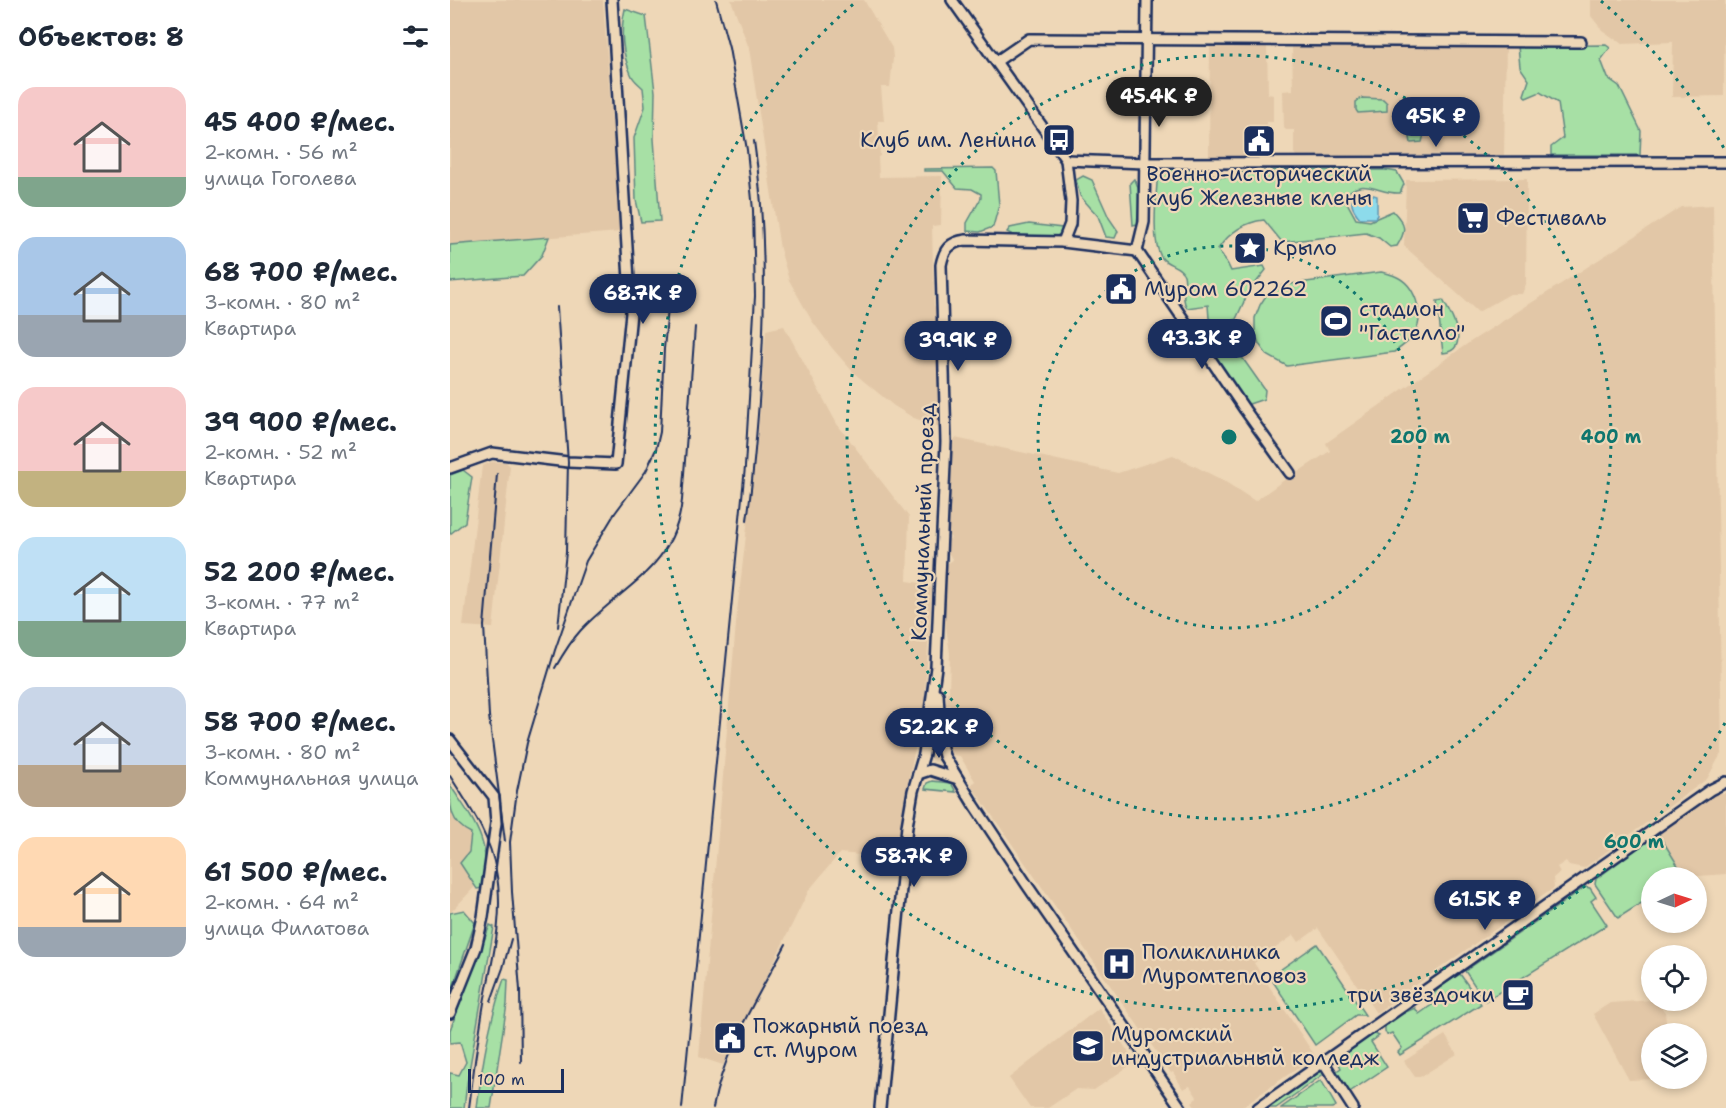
<!DOCTYPE html>
<html lang="ru">
<head>
<meta charset="utf-8">
<style>
	body { margin:0; font-family:"Shantell Sans",sans-serif; background:#f2f2f3; color:#1f2937; height:100vh; display:flex; flex-direction:column; font-size:22px; white-space:nowrap }
	* { box-sizing:border-box; margin:0 }
	p { font-size:20px; color:#747a83 }
	.icon { flex:none; width:33px; height:33px; fill:none; stroke:currentColor; stroke-width:2; stroke-linecap:round; stroke-linejoin:round }
	.map { position:relative; flex:1; overflow:hidden }
	.drawer { display:flex; flex-direction:column; background:#fff; width:450px }
	.drawer>* { flex:none }
	.needle { width:39px; rotate:86deg }
	.buttons { position:absolute; left:1191px; top:867px; display:grid; gap:12px }
	.buttons a { display:grid; place-items:center; width:66px; height:66px; border-radius:50%; background:#fff; box-shadow:0 3px 9px #0003; font-size:30px }
	.scale { position:absolute; left:18px; bottom:15px; width:96px; box-sizing:border-box; padding-left:6px; border:3px solid #1b2f5e; border-top:0; font-size:16px; line-height:21px; white-space:nowrap; color:#1b2f5e; -webkit-text-stroke:4px #eed7b7; paint-order:stroke }
	.price { position:absolute; translate:-50% -51px; padding:0 14px; border-radius:21px; background:#1b2f5e; color:#fff; font-size:20px; line-height:39px; filter:drop-shadow(0 2px 3px #0008) }
	.price::after { content:''; position:absolute; left:50%; top:36px; width:18px; height:14px; margin-left:-9px; background:inherit; clip-path:polygon(0 0,100% 0,50% 100%) }
	.price.current { background:#222; color:#fff }
	ul { padding:0; list-style:none }
	li { display:flex; align-items:center; gap:18px; height:150px; padding:0 18px }
	li span { display:grid; place-items:center; flex:none; width:168px; height:120px; border-radius:18px; color:#555 }
	li>.icon { margin-inline-start:auto }
	span .icon { width:72px; height:72px; fill:#fffc; stroke-width:1 }
	li b { font-size:26px }
	h2 { display:flex; justify-content:space-between; align-items:center; height:72px; padding:0 18px; font-size:26px }
	main { display:flex; flex:1; min-height:0 }
	.map>svg:first-child { display:block }
	.built { fill:#e2c7a7 }
	.green { fill:#a7e0a5; stroke:#618882; stroke-width:1.5 }
	.water { fill:#8ddbeb; stroke:#5f96b3; stroke-width:1.5 }
	.lines { fill:none; stroke-linecap:round; stroke-linejoin:round }
	.minor-casing { stroke:#1b2f5e; stroke-width:14 }
	.minor { stroke:#eed7b7; stroke-width:9 }
	.rail { stroke:#1b2f5e; stroke-width:2 }
	.ring { fill:none; stroke:#0f766e; stroke-width:3; stroke-dasharray:3 6 }
	.labels { text-anchor:middle; dominant-baseline:central; stroke-width:4.5; stroke-linejoin:round; paint-order:stroke }
	.poi-label { font-size:21px; fill:#1b2f5e; stroke:#eed7b7; text-anchor:start }
	.street-label { font-size:21px; fill:#1b2f5e; stroke:#eed7b7 }
	.centre { fill:#0f766e; stroke:#eed7b7; stroke-width:3 }
	.ring-label { font-size:18px; text-anchor:middle; font-weight:bold; fill:#0f766e; stroke:#eed7b7; stroke-width:4.5; stroke-linejoin:round; paint-order:stroke }
</style>
</head>
<body>
<main>
<section class="drawer">
<h2>Объектов: 8<svg class="icon" aria-label="filters" viewBox="0 0 24 24"><path d="M4 7h16M4 17h16"/><circle cx="9" cy="7" r="2"/><circle cx="15" cy="17" r="2"/></svg></h2>
<ul>
<li><span style="background:linear-gradient(#f6c9c9 75%,#7fa58c 0)"><svg class="icon" aria-label="home" viewBox="0 0 24 24"><path d="M3 11l9-7 9 7M6 9v11h12V9"/></svg></span><div><b>45 400 ₽/мес.</b><p>2-комн. · 56 m²</p><p>улица Гоголева</p></div></li>
<li><span style="background:linear-gradient(#a9c7e8 65%,#9aa5b1 0)"><svg class="icon" aria-label="home" viewBox="0 0 24 24"><path d="M3 11l9-7 9 7M6 9v11h12V9"/></svg></span><div><b>68 700 ₽/мес.</b><p>3-комн. · 80 m²</p><p>Квартира</p></div></li>
<li><span style="background:linear-gradient(#f6c9c9 70%,#c2b280 0)"><svg class="icon" aria-label="home" viewBox="0 0 24 24"><path d="M3 11l9-7 9 7M6 9v11h12V9"/></svg></span><div><b>39 900 ₽/мес.</b><p>2-комн. · 52 m²</p><p>Квартира</p></div></li>
<li><span style="background:linear-gradient(#bfe0f5 70%,#7fa58c 0)"><svg class="icon" aria-label="home" viewBox="0 0 24 24"><path d="M3 11l9-7 9 7M6 9v11h12V9"/></svg></span><div><b>52 200 ₽/мес.</b><p>3-комн. · 77 m²</p><p>Квартира</p></div></li>
<li><span style="background:linear-gradient(#c9d6e8 65%,#b9a48a 0)"><svg class="icon" aria-label="home" viewBox="0 0 24 24"><path d="M3 11l9-7 9 7M6 9v11h12V9"/></svg></span><div><b>58 700 ₽/мес.</b><p>3-комн. · 80 m²</p><p>Коммунальная улица</p></div></li>
<li><span style="background:linear-gradient(#ffd9b3 75%,#9aa5b1 0)"><svg class="icon" aria-label="home" viewBox="0 0 24 24"><path d="M3 11l9-7 9 7M6 9v11h12V9"/></svg></span><div><b>61 500 ₽/мес.</b><p>2-комн. · 64 m²</p><p>улица Филатова</p></div></li>
</ul>
</section>
<div class="map">
<svg width="1276" height="1108" viewBox="0 0 1276 1108">
	<rect width="100%" height="100%" fill="#eed7b7"/>
	<filter id="ink" filterUnits="userSpaceOnUse"><feTurbulence type="fractalNoise" baseFrequency=".0167" numOctaves="2"/><feDisplacementMap in="SourceGraphic" scale="12" xChannelSelector="R" yChannelSelector="G"/><feConvolveMatrix kernelMatrix="1 2 1 2 8 2 1 2 1" color-interpolation-filters="sRGB"/></filter>
	<g filter="url(#ink)">
		<g class="built">
			<path d="M0,0H153L170,232L0,245Z"/>
			<path d="M281,0H414L442,48L443,58L440,87H431L434,121H428L430,156L428,157L429,177L492,176L491,225L482,226L484,306L489,309L490,427L464,418L444,406L404,373L382,348L362,321L339,280L330,249L299,48Z"/>
			<path d="M1141,0H1275L1274,96L1222,97L1223,42L1172,44L1152,30L1141,16Z"/>
			<path d="M760,44H817L818,94L823,95V122H817V158L759,157Z"/>
			<path d="M1056,44L1054,155L846,156L844,153V130H836L834,128L833,91L843,90L842,46Z"/>
			<path d="M1077,179L1076,284L1072,294H1060L1028,312L954,246L956,180Z"/>
			<path d="M1263,205L1272,752L1257,779L1134,868L1119,865L1116,861L1107,867L1110,872L1103,878L1104,888L926,1013L868,928L849,942L844,935L804,963L865,1056L790,1108H746L742,1103L747,1097L740,1086L733,1089L723,1072L721,1073L521,785L525,781L510,756L502,755L498,744L500,705H496L497,692H499L500,653L493,608L495,565L503,560L497,551V541L501,538L497,534L502,447L505,438L668,473L723,455L774,481L805,501L837,478L836,476L840,473L846,469L848,472L880,451L876,443L1020,342L1231,207Z"/>
			<path d="M334,326L387,424L459,517L457,581L478,584L482,589L474,706L458,782L450,859L390,853L359,890L273,1065L249,1057L287,612L308,433L316,330Z"/>
			<path d="M41,462H56L60,466L43,628L13,626L32,466Z"/>
			<path d="M1264,793H1276V874L1235,877L1208,833Z"/>
			<path d="M0,807L23,834L34,877L0,913Z"/>
			<path d="M1202,1000L1206,1001L1215,1012L1217,1033L1202,1034V1078L1206,1079L1179,1080L1143,1014L1160,1003Z"/>
			<path d="M649,1008L685,1062L644,1090L626,1089L598,1108H580L559,1078Z"/>
			<path d="M995,1035L1007,1054L970,1077H965L954,1061Z"/>
		</g>
		<g class="green">
			<path d="M175,9L196,16L205,92L204,139L210,221L191,222L186,200L184,138L195,107L193,88C189,84 183,80 181,74C172,54 170,30 175,9Z"/>
			<path d="M1156,45L1160,48L1151,60L1158,78L1169,86L1191,131L1190,155H1101V147L1113,138L1108,103L1090,92L1076,98L1074,95L1079,80L1070,67L1068,46Z"/>
			<path d="M912,98L933,99L937,103V111L908,113L906,110V102Z"/>
			<path d="M952,121L968,124C973,130 975,135 972,142L961,143L959,132L952,130Z"/>
			<path d="M543,168L546,171L549,205L543,227L530,232L517,231V223L531,198V194L522,189L507,188L493,171H474V169Z"/>
			<path d="M708,169H754L767,177L786,176L789,173L827,170H935L947,172L954,184L950,193C930,195 911,175 894,197L906,219L920,221L943,211C956,225 957,230 947,246L940,247L929,238L916,233L832,242L814,220C795,222 779,233 768,249C772,258 777,260 781,271L814,266L816,270L798,293L786,319L776,325L769,326L759,318L758,305L737,308C730,297 737,286 734,275C731,266 717,265 712,258C700,242 707,190 708,169Z"/>
			<path d="M633,176L642,180L659,218L668,231L665,238L656,237L648,216L630,196L626,180Z"/>
			<path d="M684,179C693,191 688,210 687,224L683,225L680,183Z"/>
			<path d="M579,224L612,228L611,233L604,238L567,237L557,232L560,228Z"/>
			<path d="M99,237L92,255L73,276L0,282V245Z"/>
			<path d="M931,272C935,273 941,274 945,276C965,284 975,314 965,333C960,341 952,347 944,352L837,366L817,355L809,344L805,332V318L810,305L817,294L834,285Z"/>
			<path d="M993,300C1001,314 1022,350 993,353L987,301Z"/>
			<path d="M758,343H775L784,346L815,390L814,399L796,405L755,345Z"/>
			<path d="M13,470L22,477L15,522L0,534V475Z"/>
			<path d="M482,781L501,783L506,792L475,789L477,783Z"/>
			<path d="M0,785C23,820 44,844 32,888L27,889L10,863L19,852L21,833C0,823 0,808 0,785Z"/>
			<path d="M1208,833L1235,877L1202,878L1201,897L1168,918L1145,884L1146,879Z"/>
			<path d="M1135,887L1140,888L1146,897L1141,901L1157,925L1035,1001L1015,971Z"/>
			<path d="M14,910L25,923L0,996V913Z"/>
			<path d="M40,925L44,927L17,1083L14,1108H0V1073L9,1075L16,1062L10,1042L0,1043V1030Z"/>
			<path d="M867,944L915,1015H906L865,1045L820,977Z"/>
			<path d="M1010,974L1031,1004L950,1055L948,1052L952,1048L942,1033L937,1035L935,1031V1025L951,1014L965,1008L969,1014L983,1004L979,999L989,988Z"/>
			<path d="M54,979L58,980L57,1004L41,1108H27C32,1064 39,1021 54,979Z"/>
			<path d="M925,1034L929,1036L921,1042L937,1067L898,1093L885,1072L891,1068L887,1060L921,1035Z"/>
			<path d="M869,1072L875,1073L826,1108H815Z"/>
			<path d="M871,1080L886,1106L882,1108H831Z"/>
		</g>
		<path class="water" d="M909,193H917L927,196V215L925,218H910C903,210 896,199 909,193Z"/>
		<g class="lines">
			<g class="minor-casing">
				<g id="minor">
					<path d="M502,0L616,160L621,201L620,224L613,242"/>
					<path d="M697,0L694,222L687,251L795,410L840,473"/>
					<path d="M547,61L579,39L1131,42"/>
					<path d="M616,160L695,163L1276,162"/>
					<path d="M0,468L42,453L118,462L166,464L181,313L162,0"/>
					<path d="M488,694L491,744L494,756L524,805L577,885L731,1108"/>
					<path d="M0,740L44,797L46,823L33,917L26,948L0,1013"/>
					<path d="M468,774L480,770L508,779"/>
					<path d="M874,1063L903,1108"/>
					<path d="M430,1108L457,826L463,791L474,754L486,667L496,442L491,265C494,250 499,242 516,240L613,242L687,251"/>
					<path d="M808,1108L1260,790L1276,782"/>
				</g>
			</g>
			<use href="#minor" class="minor"/>
			<g class="rail">
				<path d="M107,307L118,462L116,552L108,627"/>
				<path d="M47,474L34,626L39,716L55,841"/>
				<path d="M297,520C303,481 306,441 309,402C316,314 317,228 304,141"/>
				<path d="M105,668C113,654 120,642 131,630C172,586 225,568 232,500L245,327"/>
				<path d="M0,776C19,806 40,835 46,871C55,915 42,960 34,1003C28,1038 23,1073 19,1108"/>
				<path d="M41,1001L53,968L61,939"/>
				<path d="M71,1062L70,990L62,892L60,842L67,791L77,743L105,650L136,561L165,513L196,471L206,449L210,432L214,349L220,288"/>
				<path d="M232,1108L295,467L305,296L303,210L297,150L279,48L266,0"/>
				<path d="M263,1108C274,1048 308,997 336,944"/>
			</g>
		</g>
	</g>
	<g class="ring">
		<circle cx="779" cy="437" r="191"/>
		<circle cx="779" cy="437" r="382"/>
		<path d="M1275 723A573 573 0 1 1 407 1M1151 1A573 573 0 0 1 1275 150"/>
	</g>
	<defs>
		<g id="bus-square" transform="scale(1.725)"><rect x="-9" y="-9" width="18" height="18" rx="4" fill="#1b2f5e" stroke="#eed7b7"/><path d="M-5-6H5V4H4V6H2V4H-2V6H-4V4H-5ZM-3.5-4V0h7V-4ZM-3.5 1.2v1.5H-2V1.2ZM2 1.2v1.5H3.5V1.2Z" fill="#fff"/></g>
		<g id="civic-square" transform="scale(1.725)"><rect x="-9" y="-9" width="18" height="18" rx="4" fill="#1b2f5e" stroke="#eed7b7"/><path d="M-.6-6.5H3V-4.5H.6V-3L4-1V1h2V6H-6V1h2V-1L-.6-3ZM-1.2 2.5V6h2.4V2.5Z" fill="#fff"/></g>
		<g id="supermarket-square" transform="scale(1.725)"><rect x="-9" y="-9" width="18" height="18" rx="4" fill="#1b2f5e" stroke="#eed7b7"/><path d="M-6-5.5h2.5l.6 2H6L4.5 2H-2.5L-4.4-4H-6ZM-1.5 3.2a1.3 1.3 0 1 0 .1 0ZM3 3.2a1.3 1.3 0 1 0 .1 0Z" fill="#fff"/></g>
		<g id="sight-square" transform="scale(1.725)"><rect x="-9" y="-9" width="18" height="18" rx="4" fill="#1b2f5e" stroke="#eed7b7"/><path d="M0-6L1.8-2.2L6-1.7L2.9 1.2L3.7 5.4L0 3.3L-3.7 5.4L-2.9 1.2L-6-1.7L-1.8-2.2Z" fill="#fff"/></g>
		<g id="stadium-square" transform="scale(1.725)"><rect x="-9" y="-9" width="18" height="18" rx="4" fill="#1b2f5e" stroke="#eed7b7"/><path d="M0-5a6.5 5 0 1 0 0 10a6.5 5 0 1 0 0-10ZM-3.5-1.8h7v3.6h-7Z" fill="#fff"/></g>
		<g id="hospital-square" transform="scale(1.725)"><rect x="-9" y="-9" width="18" height="18" rx="4" fill="#1b2f5e" stroke="#eed7b7"/><path d="M-5-5h3v3.5h4V-5h3V5h-3V1.5h-4V5h-3Z" fill="#fff"/></g>
		<g id="cafe-square" transform="scale(1.725)"><rect x="-9" y="-9" width="18" height="18" rx="4" fill="#1b2f5e" stroke="#eed7b7"/><path d="M-5.5-4.5H6V0H3Q3 3.5 0 3.5H-2.5Q-5.5 3.5-5.5 0ZM3-3.2v2h1.7v-2ZM-6 4.5H4V6H-6Z" fill="#fff"/></g>
		<g id="university-square" transform="scale(1.725)"><rect x="-9" y="-9" width="18" height="18" rx="4" fill="#1b2f5e" stroke="#eed7b7"/><path d="M0-5L7-2L0 1L-7-2ZM-4 1L0 2.5L4 1V4Q0 6-4 4Z" fill="#fff"/></g>
	</defs>
	<g fill-rule="evenodd">
		<use href="#bus-square" x="609" y="140"/>
		<use href="#civic-square" x="809" y="141"/>
		<use href="#supermarket-square" x="1023" y="218"/>
		<use href="#sight-square" x="800" y="248"/>
		<use href="#civic-square" x="671" y="289"/>
		<use href="#stadium-square" x="886" y="321"/>
		<use href="#hospital-square" x="669" y="964"/>
		<use href="#cafe-square" x="1068" y="995"/>
		<use href="#civic-square" x="280" y="1038"/>
		<use href="#university-square" x="638" y="1046"/>
	</g>
	<g class="labels">
		<g class="poi-label">
			<text x="586" y="140" text-anchor="end">Клуб им. Ленина</text>
			<text x="809" y="174" text-anchor="middle">Военно-исторический<tspan x="809" dy="24">клуб Железные клены</tspan></text>
			<text x="1046" y="218">Фестиваль</text>
			<text x="823" y="248">Крыло</text>
			<text x="694" y="289">Муром 602262</text>
			<text x="909" y="309">стадион<tspan x="909" dy="24">"Гастелло"</tspan></text>
			<text x="692" y="952">Поликлиника<tspan x="692" dy="24">Муромтепловоз</tspan></text>
			<text x="1045" y="995" text-anchor="end">три звёздочки</text>
			<text x="303" y="1026">Пожарный поезд<tspan x="303" dy="24">ст. Муром</tspan></text>
			<text x="661" y="1034">Муромский<tspan x="661" dy="24">индустриальный колледж</tspan></text>
		</g>
		<g class="street-label">
			<text transform="translate(473 522) rotate(-88)">Коммунальный проезд</text>
		</g>
	</g>
	<circle cx="779" cy="437" r="9" class="centre"/>
	<g class="ring-label">
		<text x="970" y="443">200 m</text>
		<text x="1161" y="443">400 m</text>
		<text x="1184" y="848">600 m</text>
	</g>
</svg>
<div class="buttons">
<a><svg class="needle" viewBox="-14 -14 28 28"><path d="M0-13l5 13h-10z" fill="#e53935"/><path d="M0 13l5-13h-10z" fill="#747a83"/></svg></a>
<a><svg class="icon" aria-label="locate" viewBox="0 0 24 24"><circle cx="12" cy="12" r="6"/><path d="M12 2v4M12 18v4M2 12h4M18 12h4"/></svg></a>
<a><svg class="icon" aria-label="layers" viewBox="0 0 24 24"><path d="M12 4l9 5-9 5-9-5zM3 14l9 5 9-5"/></svg></a>
</div>
<div class="scale">100 m</div>
<b class="price current" style="left:709px;top:128px">45.4K ₽</b>
<b class="price" style="left:986px;top:148px">45K ₽</b>
<b class="price" style="left:193px;top:325px">68.7K ₽</b>
<b class="price" style="left:752px;top:370px">43.3K ₽</b>
<b class="price" style="left:508px;top:372px">39.9K ₽</b>
<b class="price" style="left:489px;top:759px">52.2K ₽</b>
<b class="price" style="left:464px;top:888px">58.7K ₽</b>
<b class="price" style="left:1035px;top:931px">61.5K ₽</b>
</div>
</main>
</body>
</html>
